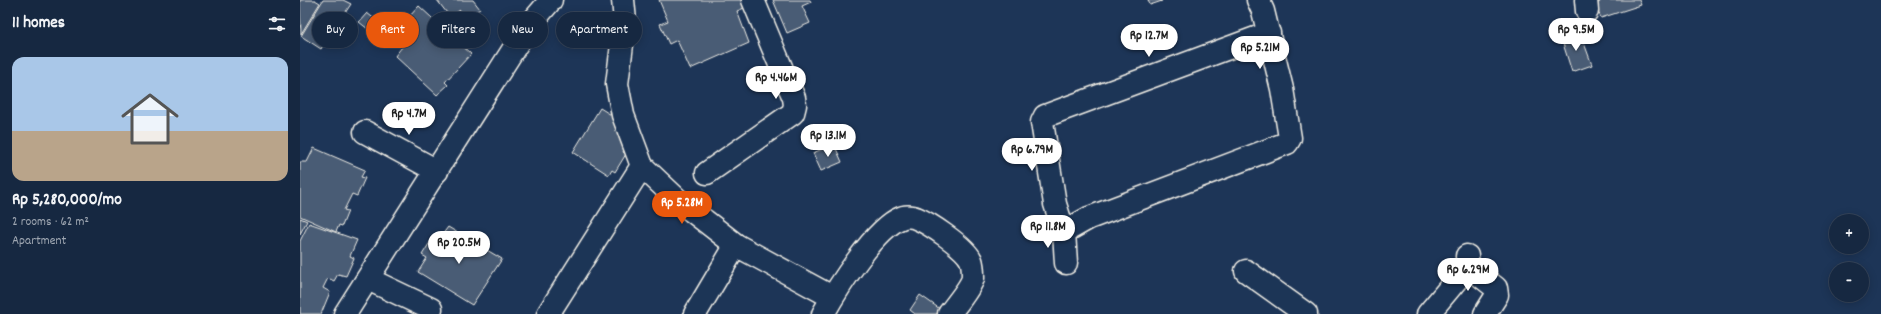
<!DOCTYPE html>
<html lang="en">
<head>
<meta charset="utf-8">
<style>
	body { margin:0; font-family:Dekko,sans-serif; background:#23344c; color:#f1f3f6; height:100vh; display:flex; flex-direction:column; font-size:15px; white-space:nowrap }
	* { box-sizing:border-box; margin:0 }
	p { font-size:13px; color:#9ea6b1 }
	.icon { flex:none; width:22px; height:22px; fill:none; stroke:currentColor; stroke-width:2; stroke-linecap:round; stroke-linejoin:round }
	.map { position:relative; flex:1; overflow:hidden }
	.sheet { display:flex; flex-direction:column; background:#162841; width:300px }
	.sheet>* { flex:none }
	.top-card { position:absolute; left:12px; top:12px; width:380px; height:36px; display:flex; gap:8px }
	.fabs { position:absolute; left:1529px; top:214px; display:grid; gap:8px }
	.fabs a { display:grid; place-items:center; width:40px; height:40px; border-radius:50%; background:#162841; box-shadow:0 2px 10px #0003,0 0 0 1px #35445a; font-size:20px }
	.price { position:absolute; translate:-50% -34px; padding:0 9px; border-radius:14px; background:#fff; color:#222; font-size:13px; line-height:26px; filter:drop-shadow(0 1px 2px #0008) }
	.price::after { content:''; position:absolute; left:50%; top:24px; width:12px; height:9px; margin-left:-6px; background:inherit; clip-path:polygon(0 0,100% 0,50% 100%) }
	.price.on { background:#ea580c; color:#fff }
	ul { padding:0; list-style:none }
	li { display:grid; align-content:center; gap:8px; height:212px; padding:0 12px }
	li+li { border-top:1px solid #35445a }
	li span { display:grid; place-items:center; height:124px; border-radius:12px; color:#555 }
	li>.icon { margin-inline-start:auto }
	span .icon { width:72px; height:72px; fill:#fffc; stroke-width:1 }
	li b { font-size:17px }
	h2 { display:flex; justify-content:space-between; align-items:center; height:48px; padding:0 12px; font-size:17px }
	.pill { padding:0 14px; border-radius:18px; background:#162841; box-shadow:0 2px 10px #0003,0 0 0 1px #35445a; font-size:14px; line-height:36px }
	.pill.on { background:#ea580c; color:#fff }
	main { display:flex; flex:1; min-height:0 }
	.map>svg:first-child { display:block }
	.building { fill:#485b74; stroke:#f4f1e8 }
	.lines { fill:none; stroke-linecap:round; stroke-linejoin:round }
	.minor-casing { stroke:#f4f1e8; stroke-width:25 }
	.minor { stroke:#1d3557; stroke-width:22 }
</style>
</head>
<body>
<main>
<section class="sheet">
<h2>11 homes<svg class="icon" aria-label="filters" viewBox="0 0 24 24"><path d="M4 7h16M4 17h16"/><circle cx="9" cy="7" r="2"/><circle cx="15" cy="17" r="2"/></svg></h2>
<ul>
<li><span style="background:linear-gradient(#a9c7e8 60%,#b9a48a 0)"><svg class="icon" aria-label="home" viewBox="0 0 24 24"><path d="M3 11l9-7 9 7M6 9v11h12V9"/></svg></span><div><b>Rp 5,280,000/mo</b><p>2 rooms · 62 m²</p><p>Apartment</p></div></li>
</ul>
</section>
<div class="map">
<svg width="1581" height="314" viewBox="0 0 1581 314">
	<rect width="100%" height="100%" fill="#1d3557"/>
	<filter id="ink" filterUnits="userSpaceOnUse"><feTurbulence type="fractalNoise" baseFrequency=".025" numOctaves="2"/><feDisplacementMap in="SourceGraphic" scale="8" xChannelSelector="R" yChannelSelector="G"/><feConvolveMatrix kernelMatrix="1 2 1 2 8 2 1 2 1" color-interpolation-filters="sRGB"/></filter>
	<g filter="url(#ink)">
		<g class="building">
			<path d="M0,0H15L20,3L1,34Z"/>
			<path d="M23,0H43L51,4L21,49L1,36Z"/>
			<path d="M137,0H173L180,9L167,18L160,10L150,17Z"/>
			<path d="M359,0H447L449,6L437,11L449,43L390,69L377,40L369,44L360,24L368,21Z"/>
			<path d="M473,0H510L511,2L502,6L510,23L487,33Z"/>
			<path d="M848,0H861L862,1L850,5Z"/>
			<path d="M1300,0H1339L1341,5L1301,18L1295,4L1300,2Z"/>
			<path d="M119,6L171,54L145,82L148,85L137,95L95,56L109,38L98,29Z"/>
			<path d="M67,13L81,24L73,33L59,22Z"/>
			<path d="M89,25L96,30L82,47L78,44L86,34L84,32Z"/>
			<path d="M1280,32L1292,65L1272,72L1261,37Z"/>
			<path d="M300,108L321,121L325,131L320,139L327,143L323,152L326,154L315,172L312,170L309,175L273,152Z"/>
			<path d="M534,144L542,162L521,171L513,153Z"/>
			<path d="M14,148L65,170L61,177L65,178L57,196L52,194L44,210L48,211L42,226L39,225L36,232L0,216V162H7Z"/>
			<path d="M0,218L7,221L0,234Z"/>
			<path d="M9,223L57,240L50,256L54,258L46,276L38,274L34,281L28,278L23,288L30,292L21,314H0V241Z"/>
			<path d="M148,227L202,259L172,305L118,272L127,258L122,255L134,236L139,239Z"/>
			<path d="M620,295L640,309L637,314H615L610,310Z"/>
		</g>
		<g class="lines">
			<g class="minor-casing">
				<g id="minor">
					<path d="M323,0L325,21L317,84L323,115L342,166L378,200L436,245L532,297"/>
					<path d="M1286,0L1287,11"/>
					<path d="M65,132L137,171"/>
					<path d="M407,173L493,113L495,105L494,98L453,0"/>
					<path d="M764,232L789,218L987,143L990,138L982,89L963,11L958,0"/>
					<path d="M766,263L764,232L755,204L742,122L745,116L969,33"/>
					<path d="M1168,266L1196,288L1197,295L1185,314"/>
					<path d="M946,271L1006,314"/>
					<path d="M68,279L131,309"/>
					<path d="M45,314L227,28L251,0"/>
					<path d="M248,314L342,166"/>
					<path d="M395,314L436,245"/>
					<path d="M523,314C537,289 575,228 601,218C604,216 612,216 616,218C629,223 665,247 671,260C673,265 673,273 673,278C671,287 655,306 649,314"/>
					<path d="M1128,314L1168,266L1167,256"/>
				</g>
			</g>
			<use href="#minor" class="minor"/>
		</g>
	</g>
</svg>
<div class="fabs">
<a>+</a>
<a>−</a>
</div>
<b class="price" style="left:1276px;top:52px">Rp 9.5M</b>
<b class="price" style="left:849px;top:58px">Rp 12.7M</b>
<b class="price" style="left:960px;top:70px">Rp 5.21M</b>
<b class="price" style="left:476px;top:100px">Rp 4.46M</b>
<b class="price" style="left:109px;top:136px">Rp 4.7M</b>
<b class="price" style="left:528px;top:158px">Rp 13.1M</b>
<b class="price" style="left:732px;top:172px">Rp 6.79M</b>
<b class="price on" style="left:382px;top:225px">Rp 5.28M</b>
<b class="price" style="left:748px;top:249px">Rp 11.8M</b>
<b class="price" style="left:159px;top:265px">Rp 20.5M</b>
<b class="price" style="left:1168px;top:292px">Rp 6.29M</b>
<div class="top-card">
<a class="pill">Buy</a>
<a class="pill on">Rent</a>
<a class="pill">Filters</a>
<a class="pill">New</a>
<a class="pill">Apartment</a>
</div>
</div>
</main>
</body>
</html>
